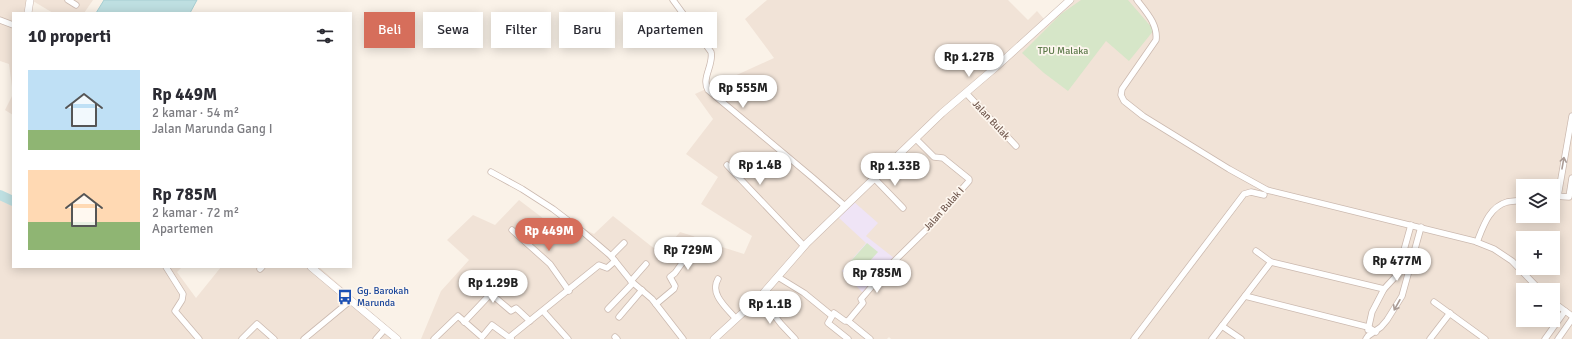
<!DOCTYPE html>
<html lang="id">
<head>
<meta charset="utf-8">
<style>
	body { margin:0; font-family:Signika,sans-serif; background:#f7f7f7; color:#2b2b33; height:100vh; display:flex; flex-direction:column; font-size:15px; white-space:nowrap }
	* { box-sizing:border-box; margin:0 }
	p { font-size:13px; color:#7c7c81 }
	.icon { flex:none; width:22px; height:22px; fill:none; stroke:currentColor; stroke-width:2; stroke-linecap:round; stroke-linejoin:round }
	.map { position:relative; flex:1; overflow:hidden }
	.side { position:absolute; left:12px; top:12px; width:340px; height:256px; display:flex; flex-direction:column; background:#fff; border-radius:0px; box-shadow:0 2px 10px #0003 }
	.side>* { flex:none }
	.banner { position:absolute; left:364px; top:12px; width:380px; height:36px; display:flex; gap:8px }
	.buttons { position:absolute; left:1516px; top:179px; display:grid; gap:8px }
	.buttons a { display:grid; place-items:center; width:44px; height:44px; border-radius:0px; background:#fff; box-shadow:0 2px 10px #0003; font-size:20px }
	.price { position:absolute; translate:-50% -34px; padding:0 9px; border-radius:14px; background:#fff; color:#222; font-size:13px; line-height:26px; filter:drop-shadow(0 1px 2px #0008) }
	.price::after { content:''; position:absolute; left:50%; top:24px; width:12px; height:9px; margin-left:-6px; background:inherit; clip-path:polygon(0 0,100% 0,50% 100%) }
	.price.selected { background:#d66e5b; color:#fff }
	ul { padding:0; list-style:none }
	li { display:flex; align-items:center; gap:12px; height:100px; padding:0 16px }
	li span { display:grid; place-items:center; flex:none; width:112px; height:80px; border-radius:0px; color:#555 }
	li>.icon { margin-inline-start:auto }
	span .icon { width:48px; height:48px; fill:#fffc; stroke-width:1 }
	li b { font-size:17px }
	h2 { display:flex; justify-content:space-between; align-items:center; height:48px; padding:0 16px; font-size:17px }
	.pill { padding:0 14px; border-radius:0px; background:#fff; box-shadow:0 2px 10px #0003; font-size:14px; line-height:36px }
	.pill.selected { background:#d66e5b; color:#fff }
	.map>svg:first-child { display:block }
	.residential { fill:#f1e3d7; fill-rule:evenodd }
	.education { fill:#efe4f6 }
	.green { fill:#d6e6c8 }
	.water { fill:#bedfe1; stroke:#a6ced2 }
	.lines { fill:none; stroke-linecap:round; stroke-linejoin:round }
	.river { stroke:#bedfe1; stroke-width:10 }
	.minor-casing { stroke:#cbb9af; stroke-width:7 }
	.tertiary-casing { stroke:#cbb9af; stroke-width:8 }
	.minor { stroke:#fff; stroke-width:5.5 }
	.tertiary { stroke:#fff; stroke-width:7 }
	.oneway { stroke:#aa9b95 }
	.labels { text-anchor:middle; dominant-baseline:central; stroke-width:3.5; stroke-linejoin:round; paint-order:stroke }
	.park-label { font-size:10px; fill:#5d7a4b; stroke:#fdf6ee }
	.street-label { font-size:10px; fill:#71594f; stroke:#fdf6ee }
	.transit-label { font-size:10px; fill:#164399; stroke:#fdf6ee; text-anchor:start }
</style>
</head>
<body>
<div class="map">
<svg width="1572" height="339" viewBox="0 0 1572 339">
	<rect width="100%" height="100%" fill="#faf2e8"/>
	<g class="residential">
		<path d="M0,0H93L84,13H53L33,1L31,13H13V115L5,110L13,94L9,64L0,61Z"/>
		<path d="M767,0H1008L1028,20L1037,11L1044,19L1067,0H1572V339H891L889,337L887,339H421L441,291L469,260L447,240L473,215L495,225L519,200L573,241L586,230L594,234L613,216L651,246L662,253L680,232L693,236L703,241L744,254L752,236L701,204L718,177L686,154L713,119L695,94L774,58L745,19ZM1523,186H1553V216H1523ZM1523,238H1553V268H1523ZM1523,290H1553V320H1523Z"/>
		<path d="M0,193L13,201V267H182L177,272L196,298L221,267H319L402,339H0Z"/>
	</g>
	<path class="education" d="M853,201L878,223L866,236L894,258L869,282L872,285L863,293L842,271L866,243L839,218Z"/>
	<g class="green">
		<path d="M1081,0H1128L1154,30L1129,61L1106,41L1068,91L1044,73L1022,53L1061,14Z"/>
		<path d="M867,243L878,252L860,272L850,262Z"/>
	</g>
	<path class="water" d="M104,0H197L190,13H96Z"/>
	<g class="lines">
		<path class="river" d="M0,195L13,201"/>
		<g class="minor-casing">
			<g id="minor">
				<path d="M68,0L76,5"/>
				<path d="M673,0L711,52C714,65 701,78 708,90L813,178L845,206"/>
				<path d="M1137,0C1146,12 1158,24 1156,40L1122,89L1121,95L1124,101L1143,116L1229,169L1267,190L1474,241L1494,249L1512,261L1540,290"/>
				<path d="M0,20L13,25"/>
				<path d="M966,93L1016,146"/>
				<path d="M727,165L804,246"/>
				<path d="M491,172L522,189L553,209L583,232L611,256L631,281L652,299L683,339"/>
				<path d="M874,178L903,208"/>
				<path d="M1553,196L1569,197L1572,178"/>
				<path d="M1558,196L1572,116"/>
				<path d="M512,230L550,264L569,291"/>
				<path d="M1477,242C1483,227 1489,207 1507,202C1512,201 1518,201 1523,200"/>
				<path d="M1256,251L1271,262L1384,289"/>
				<path d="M611,256L624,243"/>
				<path d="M166,267L183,294L182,300L175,311L199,339"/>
				<path d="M260,269L262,267"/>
				<path d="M778,277L804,293L831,315"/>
				<path d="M718,279C709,294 727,308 736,319"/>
				<path d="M631,281L646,264"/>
				<path d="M491,294L511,311L516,308L530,321"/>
				<path d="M1245,296L1368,327L1376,332"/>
				<path d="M760,297L781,324L795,339"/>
				<path d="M1434,302L1485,339"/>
				<path d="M1553,302L1572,316"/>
				<path d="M656,304L674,289L675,286L670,277L675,273L695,245"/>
				<path d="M608,309L633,283"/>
				<path d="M543,311L568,339"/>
				<path d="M619,317L642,290"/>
				<path d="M848,321L863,303L861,299L874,284L873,282L927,229L969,181V179L943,158L934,157L916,139"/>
				<path d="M464,322L499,285L507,274"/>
				<path d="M1222,326L1241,339"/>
				<path d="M1368,330L1372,312L1384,289L1397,275L1411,225"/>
				<path d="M615,337L617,339"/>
				<path d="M242,339L257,324L274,339"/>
				<path d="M304,339L350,301"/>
				<path d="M376,339L384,330"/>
				<path d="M434,339L458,316L482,337L492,325L511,339"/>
				<path d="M511,339V336L599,265L607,268L615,261"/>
				<path d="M848,339L828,323L834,313L845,321H848L870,339"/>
				<path d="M1134,339L1244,194L1251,192L1264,195"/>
				<path d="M1212,339L1271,262"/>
				<path d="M1366,339L1368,336L1381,327L1387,320L1402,296L1421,227"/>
				<path d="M1430,339L1450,313"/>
				<path d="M1545,339L1565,311"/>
				<path d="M1558,339L1572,319"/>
			</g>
		</g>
		<g class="tertiary-casing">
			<g id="tertiary">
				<path d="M28,13L30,0"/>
				<path d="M311,267L397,339"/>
				<path d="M714,339L760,297L807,243L942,113L996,67L1070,0"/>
			</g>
		</g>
		<use href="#minor" class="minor"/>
		<use href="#tertiary" class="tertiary"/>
	</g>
	<defs><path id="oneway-shaft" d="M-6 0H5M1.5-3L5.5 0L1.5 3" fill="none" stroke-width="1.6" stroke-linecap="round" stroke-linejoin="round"/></defs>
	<g class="oneway">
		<use href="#oneway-shaft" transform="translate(1563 163) rotate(-80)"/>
		<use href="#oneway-shaft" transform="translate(1397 305) rotate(119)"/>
	</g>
	<defs>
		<g id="bus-bare" transform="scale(1.2)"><path d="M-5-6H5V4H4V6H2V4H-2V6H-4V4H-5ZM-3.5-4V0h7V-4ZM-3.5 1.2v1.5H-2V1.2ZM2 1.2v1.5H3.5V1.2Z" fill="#1a4fb4" stroke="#fdf6ee" stroke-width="2.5" paint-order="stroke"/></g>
	</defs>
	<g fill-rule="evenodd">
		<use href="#bus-bare" x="345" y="297"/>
	</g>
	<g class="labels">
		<g class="park-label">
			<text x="1063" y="51">TPU Malaka</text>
		</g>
		<g class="street-label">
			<text transform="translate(991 120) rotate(47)">Jalan Bulak</text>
			<text transform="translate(944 209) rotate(-48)">Jalan Bulak I</text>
		</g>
		<g class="transit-label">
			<text x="357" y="291">Gg. Barokah<tspan x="357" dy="12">Marunda</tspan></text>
		</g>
	</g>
</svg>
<div class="buttons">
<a><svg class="icon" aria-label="layers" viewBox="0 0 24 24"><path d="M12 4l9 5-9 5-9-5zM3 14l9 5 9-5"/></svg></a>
<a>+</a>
<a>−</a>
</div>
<b class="price" style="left:969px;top:78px">Rp 1.27B</b>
<b class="price" style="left:743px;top:109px">Rp 555M</b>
<b class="price" style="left:760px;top:186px">Rp 1.4B</b>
<b class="price" style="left:895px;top:187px">Rp 1.33B</b>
<b class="price selected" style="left:549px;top:252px">Rp 449M</b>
<b class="price" style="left:688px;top:271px">Rp 729M</b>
<b class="price" style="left:1397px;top:282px">Rp 477M</b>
<b class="price" style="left:877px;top:294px">Rp 785M</b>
<b class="price" style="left:493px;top:304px">Rp 1.29B</b>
<b class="price" style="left:770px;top:325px">Rp 1.1B</b>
<div class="banner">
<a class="pill selected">Beli</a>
<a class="pill">Sewa</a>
<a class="pill">Filter</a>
<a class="pill">Baru</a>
<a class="pill">Apartemen</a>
</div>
<section class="side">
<h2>10 properti<svg class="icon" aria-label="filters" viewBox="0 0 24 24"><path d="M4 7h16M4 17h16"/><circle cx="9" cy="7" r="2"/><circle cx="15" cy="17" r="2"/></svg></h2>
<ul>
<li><span style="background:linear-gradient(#bfe0f5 75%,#8fb573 0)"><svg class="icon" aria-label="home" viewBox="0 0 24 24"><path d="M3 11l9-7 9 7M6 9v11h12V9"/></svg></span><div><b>Rp 449M</b><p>2 kamar · 54 m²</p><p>Jalan Marunda Gang I</p></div></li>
<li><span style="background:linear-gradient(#ffd9b3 65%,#8fb573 0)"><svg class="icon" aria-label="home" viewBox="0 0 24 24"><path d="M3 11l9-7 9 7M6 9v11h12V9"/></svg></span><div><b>Rp 785M</b><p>2 kamar · 72 m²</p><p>Apartemen</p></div></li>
</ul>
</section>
</div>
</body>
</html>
